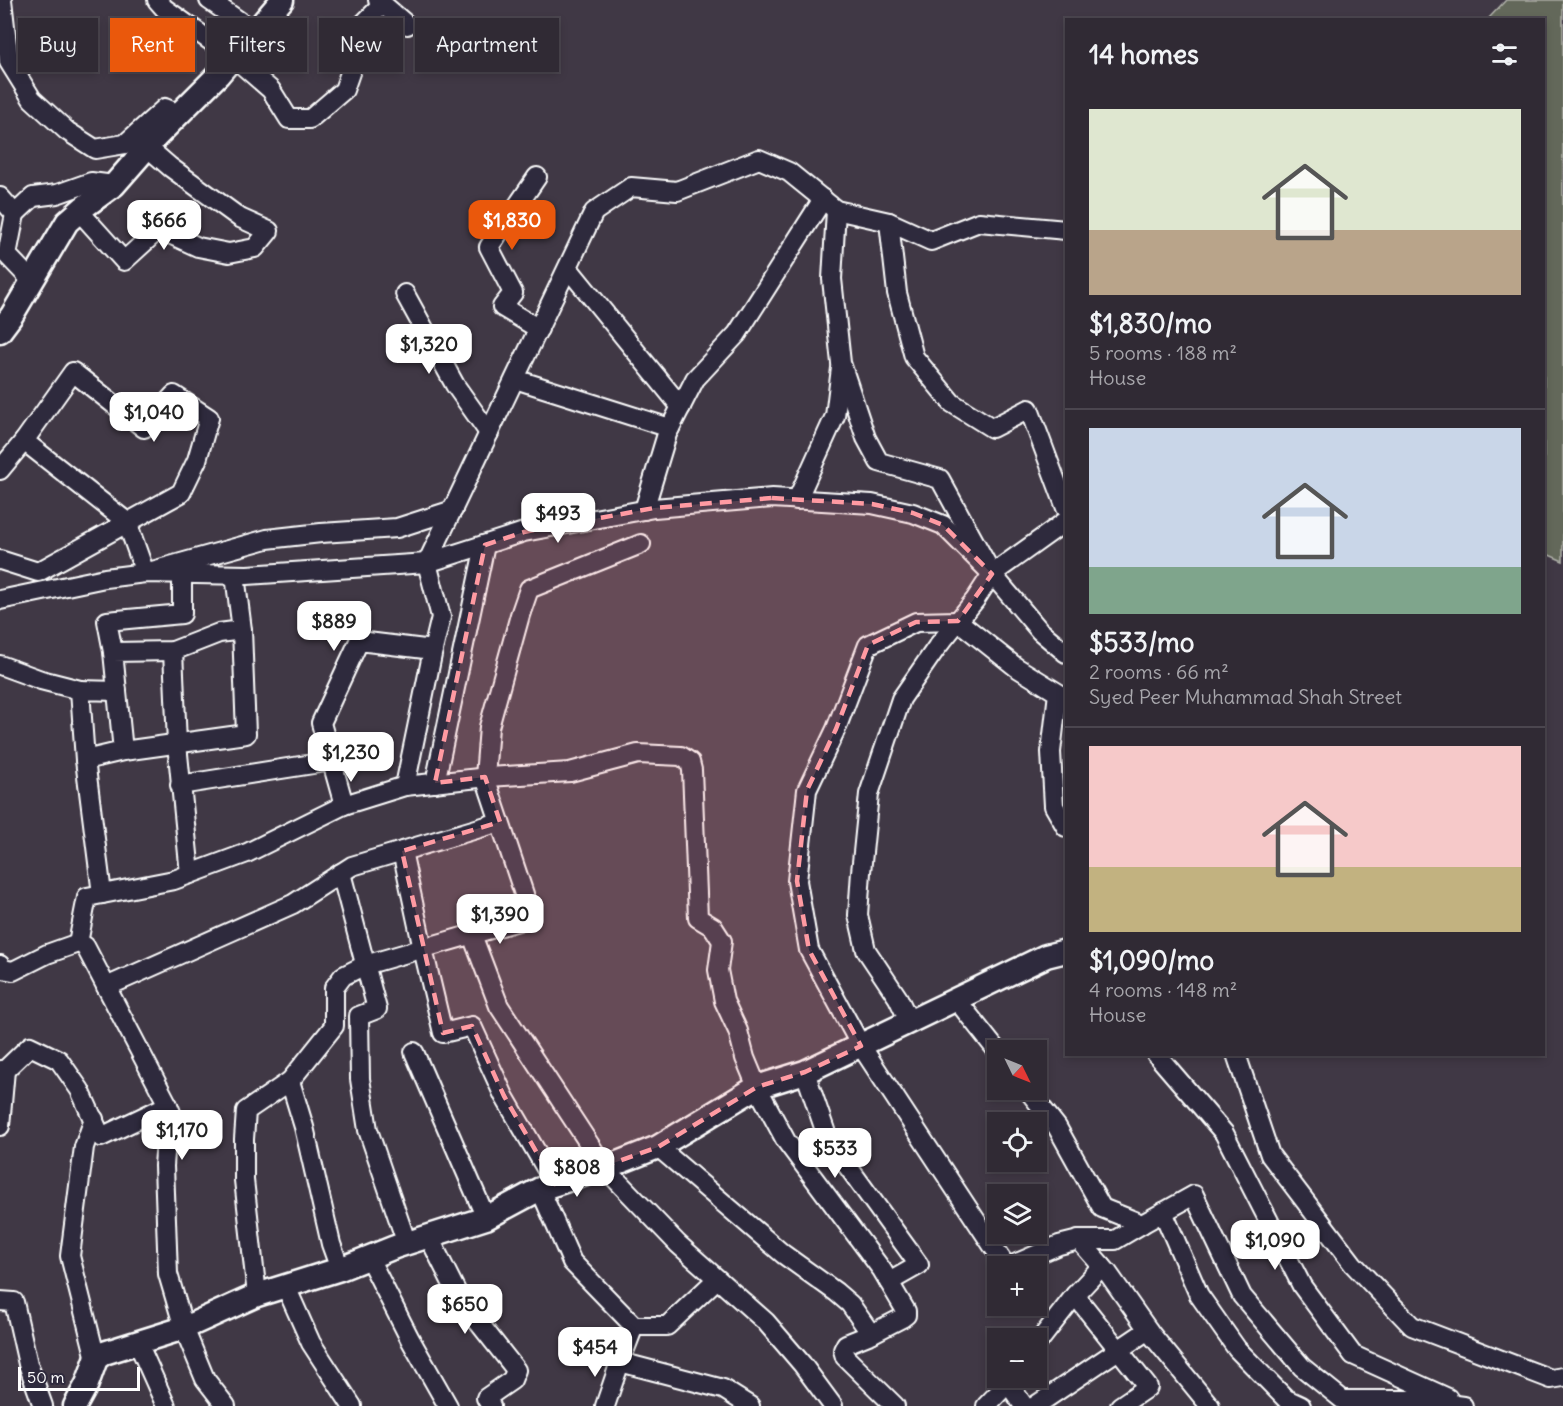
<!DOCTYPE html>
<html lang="en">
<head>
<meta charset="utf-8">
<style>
	body { margin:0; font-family:Delius,sans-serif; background:#38323c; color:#f1f3f6; height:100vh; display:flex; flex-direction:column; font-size:22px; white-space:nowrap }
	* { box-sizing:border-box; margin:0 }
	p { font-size:20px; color:#a8a7ac }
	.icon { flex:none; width:33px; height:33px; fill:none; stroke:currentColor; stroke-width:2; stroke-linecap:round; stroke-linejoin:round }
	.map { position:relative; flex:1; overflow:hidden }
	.side { position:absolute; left:1065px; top:18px; width:480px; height:1038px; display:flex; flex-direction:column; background:#302a34; border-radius:0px; box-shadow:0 3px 9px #0003,0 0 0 2px #4b464f }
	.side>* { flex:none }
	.top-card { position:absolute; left:18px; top:18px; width:570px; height:54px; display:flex; gap:12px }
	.needle { width:39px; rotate:133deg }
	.fabs { position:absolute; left:987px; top:1040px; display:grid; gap:12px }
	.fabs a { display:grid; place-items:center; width:60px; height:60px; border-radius:0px; background:#302a34; box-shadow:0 3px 9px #0003,0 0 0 2px #4b464f; font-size:30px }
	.scale { position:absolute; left:18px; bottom:15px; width:122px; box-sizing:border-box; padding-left:6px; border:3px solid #fff; border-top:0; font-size:16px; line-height:21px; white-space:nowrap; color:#fff; -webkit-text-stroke:4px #2f2a3d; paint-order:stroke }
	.price { position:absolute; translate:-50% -51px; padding:0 14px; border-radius:12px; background:#fff; color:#222; font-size:20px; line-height:39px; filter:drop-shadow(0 2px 3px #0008) }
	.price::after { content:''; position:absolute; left:50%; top:36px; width:18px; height:14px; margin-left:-9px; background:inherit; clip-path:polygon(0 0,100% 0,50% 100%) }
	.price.on { background:#ea580c; color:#fff }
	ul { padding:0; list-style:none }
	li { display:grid; align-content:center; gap:12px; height:318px; padding:0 24px }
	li+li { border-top:2px solid #4b464f }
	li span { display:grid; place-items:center; height:186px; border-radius:0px; color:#555 }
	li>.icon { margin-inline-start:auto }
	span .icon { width:108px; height:108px; fill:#fffc; stroke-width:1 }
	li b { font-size:26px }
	h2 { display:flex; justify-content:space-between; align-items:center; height:72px; padding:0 24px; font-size:26px }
	.chip { padding:0 21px; border-radius:0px; background:#302a34; box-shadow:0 3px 9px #0003,0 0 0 2px #4b464f; font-size:21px; line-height:54px }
	.chip.on { background:#ea580c; color:#fff }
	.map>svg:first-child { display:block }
	.green { fill:#64685a; stroke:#b2b4ac; stroke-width:1.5 }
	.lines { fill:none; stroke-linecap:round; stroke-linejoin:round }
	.minor-casing { stroke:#fff; stroke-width:22 }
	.tertiary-casing { stroke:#fff; stroke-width:27 }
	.minor { stroke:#2f2a3d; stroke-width:18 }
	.tertiary { stroke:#2f2a3d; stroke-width:22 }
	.marked { fill:#ff9aa2; fill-opacity:0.2; stroke:#ff9aa2; stroke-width:4.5; stroke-dasharray:12 8; stroke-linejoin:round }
</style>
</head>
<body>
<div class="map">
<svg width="1563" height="1406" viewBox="0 0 1563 1406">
	<rect width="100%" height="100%" fill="#403845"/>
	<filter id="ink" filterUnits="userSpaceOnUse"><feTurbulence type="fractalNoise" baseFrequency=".0167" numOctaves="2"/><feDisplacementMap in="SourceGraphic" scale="12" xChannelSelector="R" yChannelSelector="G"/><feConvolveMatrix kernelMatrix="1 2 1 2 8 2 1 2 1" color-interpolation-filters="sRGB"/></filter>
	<g filter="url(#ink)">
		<path class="green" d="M1506,0H1563V561L1547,554H1544V20L1488,19Z"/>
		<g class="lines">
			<g class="minor-casing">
				<g id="minor">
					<path d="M2,0L9,62L32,99L67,131L95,149L125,144L165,108L179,114"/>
					<path d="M157,0L164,8L233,57L271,90L289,119H310L344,90L360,44L350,37L383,4"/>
					<path d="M209,0L255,32"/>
					<path d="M378,0L407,25"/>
					<path d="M537,177L489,247L513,293L502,307L539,329"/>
					<path d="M0,197L15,214L7,255L32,281"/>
					<path d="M836,210L832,279L841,363L866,438L879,462L940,479L992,574L1040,631L1066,653"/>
					<path d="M79,211L124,261L159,229L198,247L229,253L255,248L269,231L240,218L170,167L147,147"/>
					<path d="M15,214L33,197L57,194L91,182L114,185"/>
					<path d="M889,222L897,293L914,357L952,403L992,428L1029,409L1066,508"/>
					<path d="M568,268L681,407"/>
					<path d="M405,294L455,385L489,433"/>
					<path d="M515,379L670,428"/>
					<path d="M0,470L24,441L127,522L145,573L267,539L321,533L397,528L453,510"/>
					<path d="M797,500L835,416L841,368"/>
					<path d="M644,510L667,434L695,379L737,334L823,199"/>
					<path d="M0,560L38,572L181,493L197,460L209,418L174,395L144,428L73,372L24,441"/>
					<path d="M0,600L105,578L145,573L247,575L427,563L524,532L654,508L772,498L872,504L913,513L943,525L992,574L1066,521"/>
					<path d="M173,651L177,744L190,874"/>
					<path d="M113,652L107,621L182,614V574"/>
					<path d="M0,665L41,680L80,690"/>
					<path d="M123,751L246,734L242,630"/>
					<path d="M85,760L80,690L117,691"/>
					<path d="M435,783L485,545"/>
					<path d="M180,785L332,761"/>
					<path d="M405,786L433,650"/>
					<path d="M344,805L321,723L359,641L433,650L441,617L427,563L594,212L631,187L677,191L759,159L789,172L836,210L889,222L931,241L979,222L1066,230"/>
					<path d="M402,851L423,949L443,1033L472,1026L504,1096L555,1184"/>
					<path d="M341,873L377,1009L359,1016L360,1079L368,1130L407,1244"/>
					<path d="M102,894L85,760L123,751L113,652L173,651L219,633L242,630L235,575"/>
					<path d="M472,935L499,1006L605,1168L678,1244L766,1322L802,1364L833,1406"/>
					<path d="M78,943L87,897L174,880L247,853L344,805L405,786L488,777L570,772L638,754L681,756L690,762L692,770L698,918L713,927L722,941L718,970L724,1001L738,1031L745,1058L757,1087L786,1141L882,1270L906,1311V1315L902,1318L871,1334L846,1344L843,1350L845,1357L895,1406"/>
					<path d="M0,965L3,969L13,971L47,954L78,943L85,946L168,1105L172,1115V1127L166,1140L164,1166L168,1274L184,1328L205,1379L226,1406"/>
					<path d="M106,987L293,904L352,866L500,822"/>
					<path d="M956,999L998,1052"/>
					<path d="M909,1021L898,998L866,950L858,915L861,872L869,794L901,699L937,647L975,600L992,574"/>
					<path d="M414,1052L486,1218"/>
					<path d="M1156,1054L1224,1133L1302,1286L1353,1355L1448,1398"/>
					<path d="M1236,1054L1270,1155L1353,1264L1412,1326L1551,1379L1563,1377"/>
					<path d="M0,1070H5L0,1126"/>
					<path d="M5,1070L30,1046L59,1060L80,1090L101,1137L168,1105"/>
					<path d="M805,1072L828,1139L919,1265L889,1282"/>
					<path d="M290,1081L304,1127L331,1244L340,1269"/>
					<path d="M1027,1089L1057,1127L1102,1208L1142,1224L1194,1195L1242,1296L1302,1367L1343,1400H1418L1463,1406"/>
					<path d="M94,1119L84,1147L70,1256L96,1359"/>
					<path d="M658,1147L783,1254L836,1292L850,1304L871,1334"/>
					<path d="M540,1189L572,1262L634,1326H667L717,1279"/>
					<path d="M1163,1212L1199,1295L1237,1349L1286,1399L1301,1406"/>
					<path d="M429,1237L460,1299L516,1370L512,1380L486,1398L491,1406"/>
					<path d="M1079,1240H1115L1142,1224"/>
					<path d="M369,1258L410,1339L448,1406"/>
					<path d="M1006,1266L861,1046L809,950L797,881L807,790L836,729L868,645L916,622L958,621L1016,667L1058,693L1051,752L1054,806L1066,827"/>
					<path d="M1010,1266L1059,1245L1079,1240L1108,1273L1151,1334L1210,1406"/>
					<path d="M286,1287L311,1343L352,1406"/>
					<path d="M257,1295L244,1180V1139L246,1111L290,1081L334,1026V988L343,976L365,965L522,920L528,911L524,894L485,777L489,727L520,615L529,589L641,544"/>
					<path d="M1075,1295L1148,1387L1120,1406"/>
					<path d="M0,1301L14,1302L28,1364L43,1406"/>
					<path d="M634,1326L620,1362L723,1389L750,1406"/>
					<path d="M138,1343L166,1406"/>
					<path d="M1036,1345L1075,1295L1102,1266"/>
					<path d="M605,1406L620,1362"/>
					<path d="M986,1406L1008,1383L1024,1406"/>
					<path d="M1035,1406L1148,1330"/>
				</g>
			</g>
			<g class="tertiary-casing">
				<g id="tertiary">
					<path d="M0,331L12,315L67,222L84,207L114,185L156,137L218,75L282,0"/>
					<path d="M75,1406L87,1384L96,1359L104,1353L184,1328L257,1295L340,1269L395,1247L486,1218L540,1189L605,1168L658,1147L757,1087L805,1072L1046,956L1066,951"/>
				</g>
			</g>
			<use href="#minor" class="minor"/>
			<use href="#tertiary" class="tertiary"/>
		</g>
	</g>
	<path class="marked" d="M772,498L872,504L913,513L943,525L992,574L958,621L916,622L868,645L836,729L807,790L797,881L809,950L861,1046L805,1072L757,1087L658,1147L555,1184L504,1096L472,1026L443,1033L402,851L500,822L485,777L435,783L485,545L524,532L654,508Z"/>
</svg>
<div class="fabs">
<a><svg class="needle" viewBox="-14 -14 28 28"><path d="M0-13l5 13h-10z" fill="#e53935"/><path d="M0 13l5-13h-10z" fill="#a8a7ac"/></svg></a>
<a><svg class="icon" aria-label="locate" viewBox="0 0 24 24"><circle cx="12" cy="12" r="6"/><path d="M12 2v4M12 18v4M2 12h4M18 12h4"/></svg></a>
<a><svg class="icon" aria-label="layers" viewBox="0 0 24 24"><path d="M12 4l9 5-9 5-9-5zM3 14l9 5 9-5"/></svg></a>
<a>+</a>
<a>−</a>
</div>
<div class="scale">50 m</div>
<b class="price" style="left:164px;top:251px">$666</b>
<b class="price on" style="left:512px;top:251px">$1,830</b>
<b class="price" style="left:429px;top:375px">$1,320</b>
<b class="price" style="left:154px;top:443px">$1,040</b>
<b class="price" style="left:558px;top:544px">$493</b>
<b class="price" style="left:334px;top:652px">$889</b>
<b class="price" style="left:351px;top:783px">$1,230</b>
<b class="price" style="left:500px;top:945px">$1,390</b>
<b class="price" style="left:182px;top:1161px">$1,170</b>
<b class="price" style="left:835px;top:1179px">$533</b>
<b class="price" style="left:577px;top:1198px">$808</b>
<b class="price" style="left:1275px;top:1271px">$1,090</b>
<b class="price" style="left:465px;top:1335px">$650</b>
<b class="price" style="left:595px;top:1378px">$454</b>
<div class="top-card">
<a class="chip">Buy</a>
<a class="chip on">Rent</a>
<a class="chip">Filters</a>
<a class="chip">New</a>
<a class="chip">Apartment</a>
</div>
<section class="side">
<h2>14 homes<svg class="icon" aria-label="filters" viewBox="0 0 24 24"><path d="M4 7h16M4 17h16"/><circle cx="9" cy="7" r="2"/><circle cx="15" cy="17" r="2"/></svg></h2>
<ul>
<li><span style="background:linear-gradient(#dfe7d0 65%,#b9a48a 0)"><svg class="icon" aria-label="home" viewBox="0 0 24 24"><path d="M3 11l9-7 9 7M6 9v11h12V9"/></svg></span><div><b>$1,830/mo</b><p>5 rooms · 188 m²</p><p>House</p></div></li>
<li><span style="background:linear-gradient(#c9d6e8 75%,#7fa58c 0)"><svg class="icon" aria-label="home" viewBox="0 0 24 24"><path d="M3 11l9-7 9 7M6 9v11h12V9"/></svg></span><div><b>$533/mo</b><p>2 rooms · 66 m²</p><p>Syed Peer Muhammad Shah Street</p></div></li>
<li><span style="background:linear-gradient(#f6c9c9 65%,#c2b280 0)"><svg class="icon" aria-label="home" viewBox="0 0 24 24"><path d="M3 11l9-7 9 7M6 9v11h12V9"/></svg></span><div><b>$1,090/mo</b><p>4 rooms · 148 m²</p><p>House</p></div></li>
</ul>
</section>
</div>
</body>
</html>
